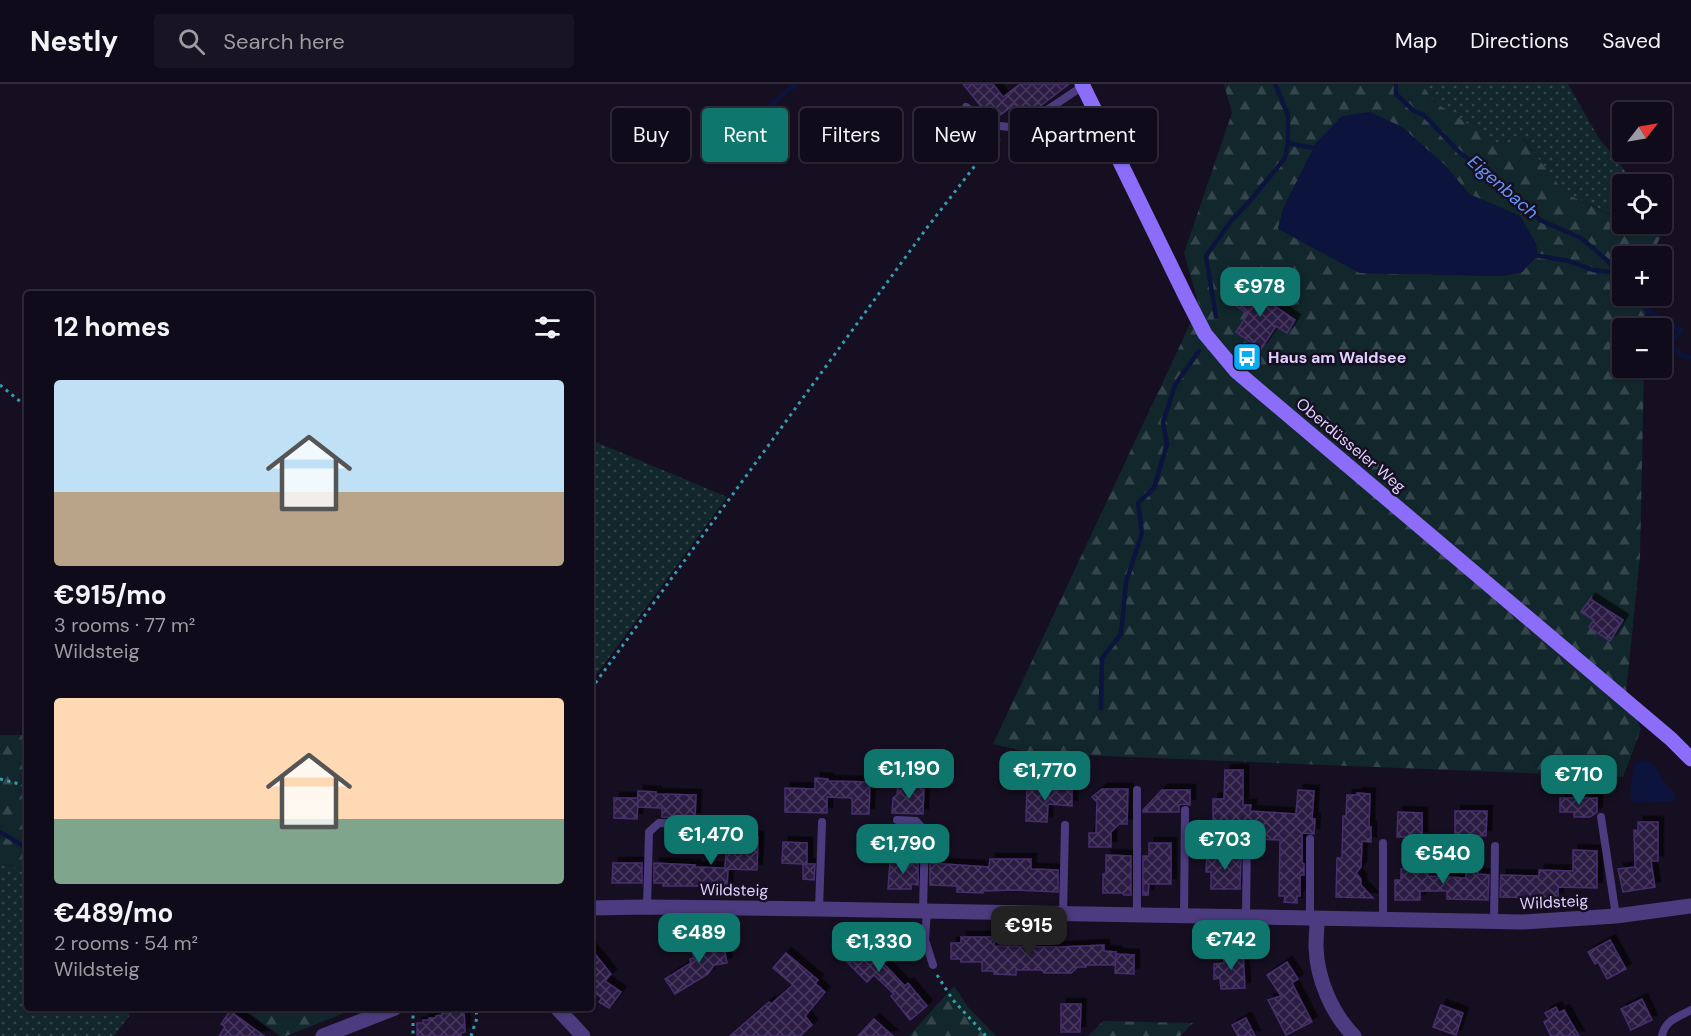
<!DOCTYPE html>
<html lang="en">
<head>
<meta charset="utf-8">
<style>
	body { margin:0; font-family:"DM Sans",sans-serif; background:#191423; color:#f1f3f6; height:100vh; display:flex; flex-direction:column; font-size:22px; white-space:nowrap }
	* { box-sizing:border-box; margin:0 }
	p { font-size:20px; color:#9c9ba2 }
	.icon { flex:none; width:33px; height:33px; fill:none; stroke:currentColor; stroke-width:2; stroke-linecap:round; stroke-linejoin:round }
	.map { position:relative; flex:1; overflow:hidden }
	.side { position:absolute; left:24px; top:207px; width:570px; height:720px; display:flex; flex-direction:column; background:#100b1a; border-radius:6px; box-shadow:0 2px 4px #0004,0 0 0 2px #302b39 }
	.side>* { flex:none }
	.guide { position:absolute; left:612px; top:24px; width:570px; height:54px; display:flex; gap:12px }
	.needle { width:39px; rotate:59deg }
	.buttons { position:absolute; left:1612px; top:18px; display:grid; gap:12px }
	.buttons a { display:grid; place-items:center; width:60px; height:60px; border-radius:6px; background:#100b1a; box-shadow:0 2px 4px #0004,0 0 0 2px #302b39; font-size:30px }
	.price { position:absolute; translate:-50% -51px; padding:0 14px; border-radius:12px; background:#0f766e; color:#fff; font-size:20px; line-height:39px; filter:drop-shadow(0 2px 3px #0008) }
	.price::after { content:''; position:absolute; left:50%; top:36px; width:18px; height:14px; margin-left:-9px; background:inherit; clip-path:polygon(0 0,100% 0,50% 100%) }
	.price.current { background:#222; color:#fff }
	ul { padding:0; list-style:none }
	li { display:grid; align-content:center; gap:12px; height:318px; padding:0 30px }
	li span { display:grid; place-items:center; height:186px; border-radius:6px; color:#555 }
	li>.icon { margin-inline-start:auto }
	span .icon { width:108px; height:108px; fill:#fffc; stroke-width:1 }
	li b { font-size:26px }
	h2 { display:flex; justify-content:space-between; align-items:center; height:72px; padding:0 30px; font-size:26px }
	.tag { padding:0 21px; border-radius:6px; background:#100b1a; box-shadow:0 2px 4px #0004,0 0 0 2px #302b39; font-size:21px; line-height:54px }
	.tag.current { background:#0f766e; color:#fff }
	header { display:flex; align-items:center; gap:36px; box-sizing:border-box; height:84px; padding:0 30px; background:#100b1a; border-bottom:2px solid #302b39 }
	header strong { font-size:28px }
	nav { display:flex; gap:33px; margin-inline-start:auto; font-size:21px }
	.search { width:420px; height:54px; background:#191423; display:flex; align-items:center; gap:15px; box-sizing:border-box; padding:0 21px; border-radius:6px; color:#9c9ba2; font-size:22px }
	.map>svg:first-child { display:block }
	.green { fill:url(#green-dots) }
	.forest { fill:url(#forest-firs); fill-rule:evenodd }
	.water { fill:#0c143e }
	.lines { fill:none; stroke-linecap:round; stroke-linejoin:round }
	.stream { stroke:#0c143e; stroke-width:4.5 }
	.building { fill:url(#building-cross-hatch); stroke:#472e6d; stroke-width:1.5; filter:url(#shadow) }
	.path { stroke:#339eaf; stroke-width:3; stroke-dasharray:3 4.5; stroke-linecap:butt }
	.lane { stroke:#4c3c7f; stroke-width:8 }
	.street { stroke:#4c3c7f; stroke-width:15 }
	.secondary { stroke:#8c6df9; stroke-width:15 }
	.labels { text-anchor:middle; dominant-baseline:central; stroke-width:5; stroke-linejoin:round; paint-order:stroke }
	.poi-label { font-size:16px; font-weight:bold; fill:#dfd1fd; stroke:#160f22; text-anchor:start }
	.street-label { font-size:16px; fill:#dfd1fd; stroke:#160f22 }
	.water-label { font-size:18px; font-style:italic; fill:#6496f9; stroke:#160f22 }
</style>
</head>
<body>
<header>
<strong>Nestly</strong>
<div class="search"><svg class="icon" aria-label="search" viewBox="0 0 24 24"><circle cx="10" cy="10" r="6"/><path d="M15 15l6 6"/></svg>Search here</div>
<nav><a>Map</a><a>Directions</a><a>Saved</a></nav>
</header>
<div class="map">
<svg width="1691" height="952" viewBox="0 0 1691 952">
	<defs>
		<pattern id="green-dots" width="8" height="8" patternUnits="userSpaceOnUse" patternTransform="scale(1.5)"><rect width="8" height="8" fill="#12272c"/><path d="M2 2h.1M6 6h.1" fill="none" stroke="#34454c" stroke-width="1.8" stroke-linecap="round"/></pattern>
		<pattern id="forest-firs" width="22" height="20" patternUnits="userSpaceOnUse" patternTransform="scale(1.5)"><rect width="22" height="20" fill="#12272c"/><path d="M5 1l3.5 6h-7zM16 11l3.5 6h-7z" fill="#34454c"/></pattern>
		<pattern id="building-cross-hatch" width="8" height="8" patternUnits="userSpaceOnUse" patternTransform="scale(1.5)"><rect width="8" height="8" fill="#2b1b42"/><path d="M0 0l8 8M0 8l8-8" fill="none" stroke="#493b5e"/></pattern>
		<filter id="shadow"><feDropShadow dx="5.5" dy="-5.5" stdDeviation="0" flood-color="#0009"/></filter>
	</defs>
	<rect width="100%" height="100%" fill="#160f22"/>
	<g class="green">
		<path d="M1422,0H1568L1598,53L1636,100H1623V136L1563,108L1524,55L1502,63L1433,17Z"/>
		<path d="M1662,133L1668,140L1660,154L1629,140H1662Z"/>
		<path d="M591,356L727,413L591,598Z"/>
		<path d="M0,779L27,787V924H124L130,931L114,952H0Z"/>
	</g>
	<g class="forest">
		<path d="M1224,0H1422L1433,17L1502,62L1523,55L1565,109L1623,137V140H1629L1660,154L1651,172H1623V212H1646L1645,244H1623V284H1644L1640,472L1626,609L1641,645L1623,693L1031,669L993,660L1199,221L1184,169L1232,29ZM1316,59L1444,80L1469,110L1520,132L1536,160L1537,172L1522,188L1503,192L1360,189L1278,144L1284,123Z"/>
		<path d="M0,651H27V787L0,779Z"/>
		<path d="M954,902L969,924L996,952H909Z"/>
		<path d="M242,924H357L286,952H280Z"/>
		<path d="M1103,937L1193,939L1180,952H1088Z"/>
	</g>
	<g class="water">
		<path d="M1370,28L1402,43L1444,80L1469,110L1520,132L1536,160L1537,172L1522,188L1503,192L1360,189L1278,145L1284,123L1316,59L1342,32Z"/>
		<path d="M1643,676C1654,678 1658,687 1663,696C1666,702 1672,706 1676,712L1673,717L1634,719L1630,711L1634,681Z"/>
	</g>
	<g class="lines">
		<g class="stream">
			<path d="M1275,0L1288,31V59L1313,64L1318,66"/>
			<path d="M1396,0V10L1414,27L1424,31L1459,68L1476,81L1488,95L1527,122L1540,136L1581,154L1609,178L1623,195"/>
			<path d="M759,31L796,0"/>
			<path d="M1534,171L1569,177L1593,186L1618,189"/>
			<path d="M1634,212L1648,227L1681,246L1673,256L1672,262L1682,272L1691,273"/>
			<path d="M1216,233L1206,172L1231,137L1249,118L1285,74L1288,59"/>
			<path d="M1101,624L1102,574L1121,550L1126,498L1142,449L1138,419L1154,404L1167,360L1163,338L1175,301L1199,267"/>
			<path d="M0,748L27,764"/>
		</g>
	</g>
	<g class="building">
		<path d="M963,0H993L1003,13L1020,0H1069L1026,33L1015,20L995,35L987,30Z"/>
		<path d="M1245,202L1295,236L1287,249L1276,242L1261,265L1236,248L1248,230L1233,220Z"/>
		<path d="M1590,515L1623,536L1610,557L1589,543L1594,536L1581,528Z"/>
		<path d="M1225,686H1243V721H1251L1250,727L1296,730L1298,706L1314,707L1312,735H1315L1314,750L1302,749V779L1304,780V791H1300V812H1297V819L1284,818L1285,812H1279L1280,756L1258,755L1259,740H1252L1248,738L1243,740H1213V715H1224Z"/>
		<path d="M815,694L828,695V697L870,698L869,730H852V714L827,713V729L785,728V704L815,705Z"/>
		<path d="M898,700L924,701L923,730L892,729L893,714L897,711Z"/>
		<path d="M1027,703L1072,705V722L1048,720L1047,738L1026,737Z"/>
		<path d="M1102,705H1128L1127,740H1119L1111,748V763H1089V749H1096L1097,718L1092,713Z"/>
		<path d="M1162,706H1190V721L1184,720L1179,721V728H1143V726Z"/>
		<path d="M638,707L656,708V710L696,711L695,734L662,733V724L637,723Z"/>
		<path d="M1357,709L1370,710L1369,743H1371V758L1362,757L1361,783L1356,789L1361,795V801L1373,814L1336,813L1337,774H1342L1343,732H1346L1347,711H1357Z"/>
		<path d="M614,714H638L637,735L614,734Z"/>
		<path d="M1560,714H1597V728L1590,733H1574V728H1560Z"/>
		<path d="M1455,727H1487L1486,752L1455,751Z"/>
		<path d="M1398,728L1422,729V753H1397Z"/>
		<path d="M1638,738H1658V777H1651L1655,803L1623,808L1618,785L1635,783L1634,746L1638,747Z"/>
		<path d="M727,752L758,753L757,786L728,785L727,802H663V799H654V779L695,781V783L725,784Z"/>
		<path d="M783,758L807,759V780H815L814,796L803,795V780L782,779Z"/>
		<path d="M1149,759H1171V800H1149L1148,811H1143V772H1149Z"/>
		<path d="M1573,766L1597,767V804L1558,803V814L1500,813L1501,791L1539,792V786L1573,787Z"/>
		<path d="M1106,771L1131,772V811H1124L1122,809H1103V790H1106Z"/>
		<path d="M1207,771H1241L1240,805H1211V788H1206Z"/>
		<path d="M990,775H1031V785L1058,786V808L1014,806L983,807V809L957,808V802L930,801V779L989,783Z"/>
		<path d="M890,777L918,779V801L911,800V805H888Z"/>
		<path d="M613,779H642V799H612Z"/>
		<path d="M1466,779H1478V790L1489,791L1488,816L1447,815V807H1420V816H1395V796H1401V785H1428V792L1466,794Z"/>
		<path d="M839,850H855L905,902L908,899L927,922L910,936L891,912L894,910L874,891L867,898L838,869Z"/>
		<path d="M961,853H995L994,862L1061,863L1104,861V867L1116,868L1115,881H1086V883H1078L1071,889H1044L1042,886H1016V891L994,890V887H982V878H961V875H951V859H961Z"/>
		<path d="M722,854L727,879L714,881L708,890L675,910L665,895L691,879L690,875L694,874L690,859Z"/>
		<path d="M1610,856L1626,885L1607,895L1598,878L1595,880L1588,868Z"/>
		<path d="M591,865L611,890L605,897L621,908L609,924L599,918L602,914L591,906Z"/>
		<path d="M1243,868L1245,904L1221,905L1220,894L1214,895V880L1224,879L1223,869Z"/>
		<path d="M786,869L818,896L815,899L825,908L805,932L812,941L800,952H730L769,918L771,920L793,901L773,884Z"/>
		<path d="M1116,870L1134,871V890L1115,889Z"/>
		<path d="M1287,878L1298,895L1292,899L1312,938L1286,951L1268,916L1281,912L1267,891Z"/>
		<path d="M1642,915L1652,936L1631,946L1621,925Z"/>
		<path d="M1061,920H1081L1080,948H1061Z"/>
		<path d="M1441,921L1463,929L1456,951L1433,943Z"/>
		<path d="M1556,923L1559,929L1564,926L1579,952H1551L1544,938L1549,935L1545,929Z"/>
		<path d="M464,926L465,948L461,949V952H417V939H423V936H430L429,934H436V932L442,931V929H448V927Z"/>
		<path d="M230,927L264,952H219L225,943L221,940Z"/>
		<path d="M1246,934L1255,952H1238L1232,941Z"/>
		<path d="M874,935L893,952H858Z"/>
	</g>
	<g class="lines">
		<g class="path">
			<path d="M0,301L27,323"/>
			<path d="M591,605L926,145L974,83L1000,54"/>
			<path d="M0,695L27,702"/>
			<path d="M937,891L953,916L986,952"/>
			<path d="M413,924V952"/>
			<path d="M471,952L477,934L476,924"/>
		</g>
		<g class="lane">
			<path d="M966,23L992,41L1009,43H1017L1029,38L1083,2"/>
			<path d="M1601,733L1616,832"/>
			<path d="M897,736L916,737L925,747L923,827"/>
			<path d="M1383,759V837"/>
			<path d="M647,823L649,748L659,739L703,740"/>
			<path d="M819,825L822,738"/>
			<path d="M927,827L925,856L933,881"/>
			<path d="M1063,830L1065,741"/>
			<path d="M1184,831L1185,726"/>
			<path d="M1137,832V706"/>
			<path d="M1246,833L1247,744"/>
			<path d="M1310,834V755"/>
			<path d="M1494,838L1495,762"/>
			<path d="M1662,952C1665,936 1678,933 1691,926"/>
		</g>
		<g class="street">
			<path d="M591,824L647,823L819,825L1523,838L1616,832L1691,822"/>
			<path d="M1317,835C1317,844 1316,854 1316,863C1317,895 1332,930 1354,952"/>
			<path d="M557,924L583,952"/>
			<path d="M323,952L395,924"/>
		</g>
		<path class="secondary" d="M1082,0L1186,213L1205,250L1236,287L1671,655L1691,675"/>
	</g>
	<defs>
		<g id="bus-square" transform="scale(1.5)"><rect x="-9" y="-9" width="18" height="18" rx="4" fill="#0aacf1" stroke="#160f22"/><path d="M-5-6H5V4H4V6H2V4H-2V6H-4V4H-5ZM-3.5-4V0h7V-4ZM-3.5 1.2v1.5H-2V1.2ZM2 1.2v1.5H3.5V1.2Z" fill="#fff"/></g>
	</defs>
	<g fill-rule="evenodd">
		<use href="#bus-square" x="1247" y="273"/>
	</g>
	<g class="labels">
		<g class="poi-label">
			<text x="1268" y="273">Haus am Waldsee</text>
		</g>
		<g class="street-label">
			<text transform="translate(1351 361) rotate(40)">Oberdüsseler Weg</text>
			<text transform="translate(734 806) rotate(1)">Wildsteig</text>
			<text transform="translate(1554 818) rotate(-3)">Wildsteig</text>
		</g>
		<g class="water-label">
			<text transform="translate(1503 103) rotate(41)">Eigenbach</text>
		</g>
	</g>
</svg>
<div class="buttons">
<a><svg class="needle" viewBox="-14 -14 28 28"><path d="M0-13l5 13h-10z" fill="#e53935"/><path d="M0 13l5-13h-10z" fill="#9c9ba2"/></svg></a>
<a><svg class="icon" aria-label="locate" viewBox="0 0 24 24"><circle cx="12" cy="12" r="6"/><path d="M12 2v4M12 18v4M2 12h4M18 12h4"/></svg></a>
<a>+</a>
<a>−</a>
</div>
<b class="price" style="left:1260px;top:234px">€978</b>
<b class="price" style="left:909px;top:716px">€1,190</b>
<b class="price" style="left:1045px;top:718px">€1,770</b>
<b class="price" style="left:1579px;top:722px">€710</b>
<b class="price" style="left:711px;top:782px">€1,470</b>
<b class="price" style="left:1225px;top:787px">€703</b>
<b class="price" style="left:903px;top:791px">€1,790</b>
<b class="price" style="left:1443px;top:801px">€540</b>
<b class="price current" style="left:1029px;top:873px">€915</b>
<b class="price" style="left:699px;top:880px">€489</b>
<b class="price" style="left:1231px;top:887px">€742</b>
<b class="price" style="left:879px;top:889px">€1,330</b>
<div class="guide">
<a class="tag">Buy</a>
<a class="tag current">Rent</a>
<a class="tag">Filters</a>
<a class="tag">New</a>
<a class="tag">Apartment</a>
</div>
<section class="side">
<h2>12 homes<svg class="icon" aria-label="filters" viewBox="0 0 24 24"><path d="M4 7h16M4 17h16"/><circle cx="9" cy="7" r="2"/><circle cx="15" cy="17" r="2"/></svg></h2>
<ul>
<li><span style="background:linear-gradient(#bfe0f5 60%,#b9a48a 0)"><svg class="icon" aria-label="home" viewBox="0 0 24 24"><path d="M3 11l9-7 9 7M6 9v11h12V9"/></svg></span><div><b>€915/mo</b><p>3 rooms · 77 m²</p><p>Wildsteig</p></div></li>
<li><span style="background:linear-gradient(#ffd9b3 65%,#7fa58c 0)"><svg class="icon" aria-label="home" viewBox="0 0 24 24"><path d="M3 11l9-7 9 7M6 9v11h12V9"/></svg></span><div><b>€489/mo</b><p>2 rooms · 54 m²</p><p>Wildsteig</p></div></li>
</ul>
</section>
</div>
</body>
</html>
